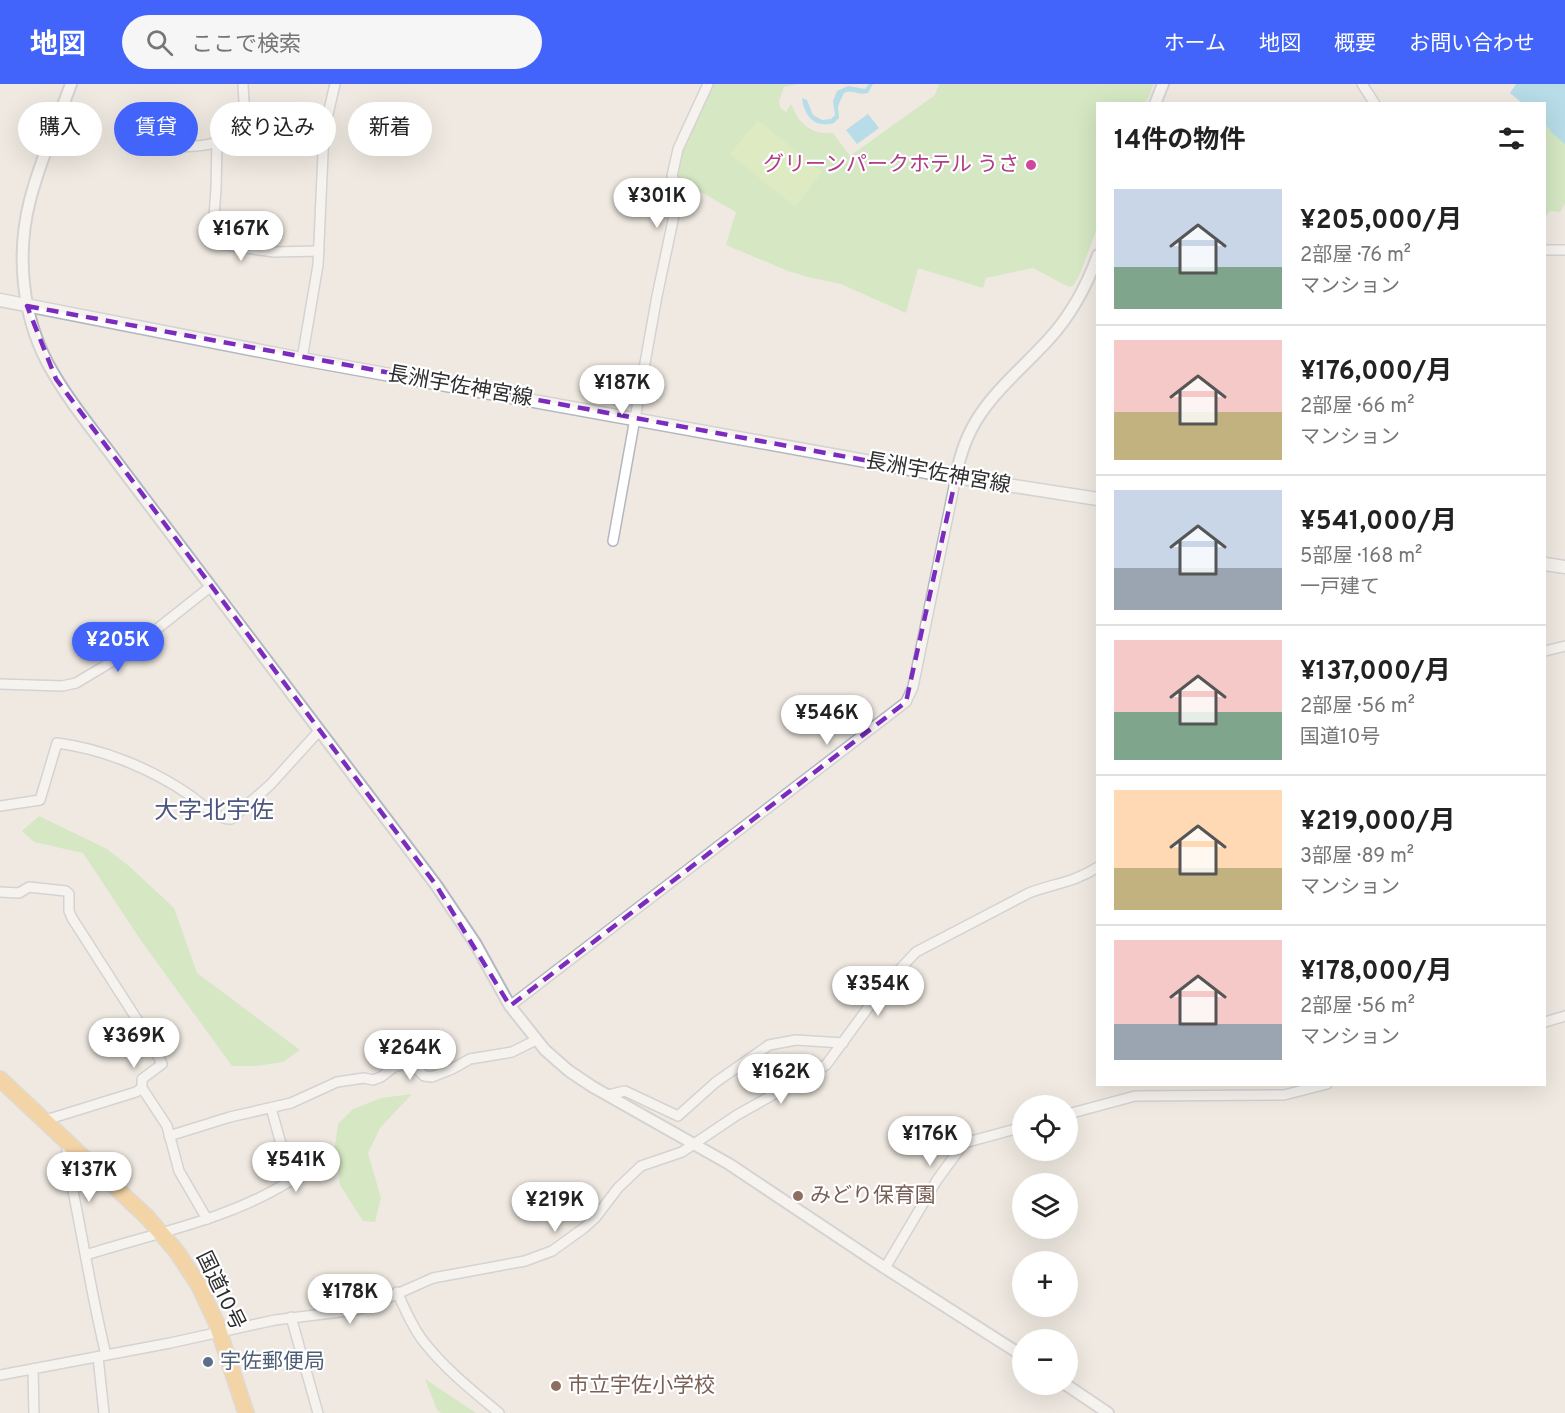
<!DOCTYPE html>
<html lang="ja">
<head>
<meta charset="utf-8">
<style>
	body { margin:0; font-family:Overpass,"Noto Sans JP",sans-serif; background:#f6f6f6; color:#222; height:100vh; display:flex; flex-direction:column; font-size:22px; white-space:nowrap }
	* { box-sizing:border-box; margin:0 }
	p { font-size:20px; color:#767676 }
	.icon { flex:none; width:33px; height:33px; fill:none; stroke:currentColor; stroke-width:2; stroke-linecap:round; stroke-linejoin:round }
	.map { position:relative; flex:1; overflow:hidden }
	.panel { position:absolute; left:1096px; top:18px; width:450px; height:984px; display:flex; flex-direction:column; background:#fff; border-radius:0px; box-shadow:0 6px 24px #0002 }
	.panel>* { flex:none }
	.hud { position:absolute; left:18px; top:18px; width:570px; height:54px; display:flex; gap:12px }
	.fabs { position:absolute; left:1012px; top:1011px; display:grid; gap:12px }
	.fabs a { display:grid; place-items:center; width:66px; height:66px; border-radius:50%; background:#fff; box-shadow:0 6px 24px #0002; font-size:30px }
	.price { position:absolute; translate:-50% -51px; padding:0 14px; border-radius:21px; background:#fff; color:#222; font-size:20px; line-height:39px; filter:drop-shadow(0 2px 3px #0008) }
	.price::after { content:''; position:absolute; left:50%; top:36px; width:18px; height:14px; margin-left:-9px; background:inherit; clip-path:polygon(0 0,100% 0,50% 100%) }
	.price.active { background:#4264fb; color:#fff }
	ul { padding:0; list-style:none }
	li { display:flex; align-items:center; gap:18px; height:150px; padding:0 18px }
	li+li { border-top:2px solid #e0e0e0 }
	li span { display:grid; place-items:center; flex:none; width:168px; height:120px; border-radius:0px; color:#555 }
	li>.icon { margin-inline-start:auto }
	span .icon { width:72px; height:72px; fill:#fffc; stroke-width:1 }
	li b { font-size:26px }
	h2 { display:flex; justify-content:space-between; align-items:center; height:72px; padding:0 18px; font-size:26px }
	.tag { padding:0 21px; border-radius:27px; background:#fff; box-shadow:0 6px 24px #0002; font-size:21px; line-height:54px }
	.tag.active { background:#4264fb; color:#fff }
	header { display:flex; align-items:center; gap:36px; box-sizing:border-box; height:84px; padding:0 30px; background:#4264fb; color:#fff }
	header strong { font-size:28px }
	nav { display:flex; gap:33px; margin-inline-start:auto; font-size:21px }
	.search { width:420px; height:54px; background:#f6f6f6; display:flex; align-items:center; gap:15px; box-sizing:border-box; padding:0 21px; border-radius:33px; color:#767676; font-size:22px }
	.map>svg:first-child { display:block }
	.green { fill:#b6e59e }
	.pitch { fill:#c9ec9a }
	.water { fill:#75cff0 }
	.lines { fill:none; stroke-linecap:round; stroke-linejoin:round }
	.minor-casing { stroke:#b4b7c1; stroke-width:12 }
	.tertiary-casing { stroke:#b4b7c1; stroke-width:14 }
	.secondary-casing { stroke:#b4b7c1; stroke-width:15 }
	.trunk-casing { stroke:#c9c9c9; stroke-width:18 }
	.minor { stroke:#fff; stroke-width:9 }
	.tertiary { stroke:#fff; stroke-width:10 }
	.secondary { stroke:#fff; stroke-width:12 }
	.trunk { stroke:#f8ba60; stroke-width:15 }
	.marked { fill:none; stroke:#7b2cbf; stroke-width:4.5; stroke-dasharray:12 8; stroke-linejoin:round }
	.hotel-dot { fill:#d1479c; stroke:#fff; stroke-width:2 }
	.education-dot { fill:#8d6e63; stroke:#fff; stroke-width:2 }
	.service-dot { fill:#5c6f8a; stroke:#fff; stroke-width:2 }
	.labels { text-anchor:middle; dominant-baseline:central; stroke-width:4.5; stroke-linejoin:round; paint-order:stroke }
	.hotel-label { font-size:21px; fill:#b23c85; stroke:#fff; text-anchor:end }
	.street-label { font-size:21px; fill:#2e2e2e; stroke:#fff }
	.education-label { font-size:21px; fill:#785e54; stroke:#fff; text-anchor:start }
	.service-label { font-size:21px; fill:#4e5e75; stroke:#fff; text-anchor:start }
	.quarter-label { font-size:24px; fill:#4d5680; stroke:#fff }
</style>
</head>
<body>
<header>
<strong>地図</strong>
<div class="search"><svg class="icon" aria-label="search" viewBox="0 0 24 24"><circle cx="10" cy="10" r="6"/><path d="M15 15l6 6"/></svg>ここで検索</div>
<nav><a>ホーム</a><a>地図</a><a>概要</a><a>お問い合わせ</a></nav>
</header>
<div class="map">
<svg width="1565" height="1329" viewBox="0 0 1565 1329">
	<rect width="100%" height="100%" fill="#efe9e1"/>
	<g class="green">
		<path d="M709,0H798L784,3L779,17L780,24L786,28L791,20C799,40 811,51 833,49L850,72L935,11L939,0H1154L1146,19L1098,20V142L1079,192L1073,202L1069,203L1033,184L986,194L983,204L918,184L906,229L841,200L808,193L788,187L726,161L736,128L676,94L677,74Z"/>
		<path d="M1545,37L1565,53V120L1560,128L1550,127L1545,133Z"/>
		<path d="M39,732L107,765L129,782L174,824L197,889L300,966L283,978L256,982H232L142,858L83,769L34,758L22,747Z"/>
		<path d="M412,1010L380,1044L368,1069L381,1114L375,1138L363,1137L340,1101L335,1062L338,1040L353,1025L381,1014Z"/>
		<path d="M425,1295L476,1329H441L437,1326Z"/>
	</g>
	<path class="pitch" d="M758,36L822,88L795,123L730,70Z"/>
	<g class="water">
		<path d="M869,0H873L868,9C859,12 852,5 844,9L838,22L839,34L834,39C814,45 804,31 802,14L807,16L813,31L822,36L831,35L835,31L833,17L837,7L848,2L865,5Z"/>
		<path d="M1516,0H1565V60L1552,49L1545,40V20L1522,19L1510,9Z"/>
		<path d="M868,30L879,44L857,60L846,46Z"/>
	</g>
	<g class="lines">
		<g class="minor-casing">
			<g id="minor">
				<path d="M1362,0L1375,20"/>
				<path d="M153,36L152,62C181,63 237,69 244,28C245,19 243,9 243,0"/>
				<path d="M217,58L216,105L212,159L274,168L319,167"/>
				<path d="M1545,166H1565"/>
				<path d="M302,275L318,181L324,47L335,0"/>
				<path d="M613,457L657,212L679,108L672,92L678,65L708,0"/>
				<path d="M1545,567L1565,562"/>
				<path d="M0,600L62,602L76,599L128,568L210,503"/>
				<path d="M0,722L40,716L57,659C104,665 152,685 191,712C202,720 218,736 231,735L270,701L319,647"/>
				<path d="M0,808L19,809L29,803L66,807L69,810V827L72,834L145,948L160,976L162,980L142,995V1004L167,1042L179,1087L207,1135"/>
				<path d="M510,922L906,618L913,603L956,393"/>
				<path d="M1545,938L1565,932"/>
				<path d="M608,1011L625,1007L678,1032L716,998L769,961L796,956L843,959"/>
				<path d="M1068,1030L1135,1012L1284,1011L1327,1000"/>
				<path d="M47,1039L49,1035L136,1008L142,1004"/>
				<path d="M169,1052L230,1033L291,1019L337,998L364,994L373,996L381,993L394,983L402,981L415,983L424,992L432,993L452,985L470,975L512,968L536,956"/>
				<path d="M71,1061L67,1066L66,1074C81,1140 90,1206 106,1271"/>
				<path d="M86,1171C154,1149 228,1136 290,1097V1092L271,1024"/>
				<path d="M885,1184L937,1096L964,1059L1023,1043"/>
				<path d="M397,1208C405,1225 412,1243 424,1258C445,1285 473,1307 499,1329"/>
				<path d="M291,1233L318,1329"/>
				<path d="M98,1273L104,1329"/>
				<path d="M33,1285L34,1329"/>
				<path d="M0,1291L170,1259L275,1236L356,1226L372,1221L433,1194L525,1177L552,1167L584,1144L595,1134L618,1104L641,1082L682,1068L737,1031L826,981L884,902L916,868L1029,809C1055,799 1073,799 1098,783"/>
			</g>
		</g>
		<g class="tertiary-casing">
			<g id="tertiary">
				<path d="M71,0C57,38 40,77 30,116C16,170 22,231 48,280C67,315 93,346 116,377L436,801L475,859L510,922L545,966L569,987L593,1003L729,1080L885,1184L1023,1272"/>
				<path d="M1155,20L1163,0"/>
				<path d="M956,393C967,326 1006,302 1049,255C1071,231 1087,201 1098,171"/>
				<path d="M1065,1300L1108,1329"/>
			</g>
		</g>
		<g class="secondary-casing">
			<g id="secondary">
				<path d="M0,216L302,275L943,391L1098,415"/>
				<path d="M1545,480L1565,483"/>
			</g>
		</g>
		<g class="trunk-casing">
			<path id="trunk" d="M0,995L147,1133L177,1168L198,1200L216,1238L246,1329"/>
		</g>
		<use href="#minor" class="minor"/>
		<use href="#tertiary" class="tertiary"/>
		<use href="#secondary" class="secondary"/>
		<use href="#trunk" class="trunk"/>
	</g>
	<path d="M0 0H1565V1329H0ZM27,222L956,393L906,618L510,922L436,801L56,295Z" fill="#efe9e1" fill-opacity=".55" fill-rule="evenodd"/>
	<path class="marked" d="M27,222L956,393L906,618L510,922L436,801L56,295Z"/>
	<circle class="hotel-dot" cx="1031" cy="81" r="6"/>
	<g class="education-dot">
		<circle cx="798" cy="1112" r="6"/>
		<circle cx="556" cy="1302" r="6"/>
	</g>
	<circle class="service-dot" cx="208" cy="1278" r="6"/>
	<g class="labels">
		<g class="hotel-label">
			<text x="1019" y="81">グリーンパークホテル うさ</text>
		</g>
		<g class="street-label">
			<text transform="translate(460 303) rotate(10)">長洲宇佐神宮線</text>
			<text transform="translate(938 390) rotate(10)">長洲宇佐神宮線</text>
			<text transform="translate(220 1207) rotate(64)">国道10号</text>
		</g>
		<g class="education-label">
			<text x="810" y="1112">みどり保育園</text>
			<text x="568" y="1302">市立宇佐小学校</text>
		</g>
		<g class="service-label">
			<text x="220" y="1278">宇佐郵便局</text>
		</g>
		<g class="quarter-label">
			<text x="214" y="728">大字北宇佐</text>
		</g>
	</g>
</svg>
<div class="fabs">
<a><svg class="icon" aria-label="locate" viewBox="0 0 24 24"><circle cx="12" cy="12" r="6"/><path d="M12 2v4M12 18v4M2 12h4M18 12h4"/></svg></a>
<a><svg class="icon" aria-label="layers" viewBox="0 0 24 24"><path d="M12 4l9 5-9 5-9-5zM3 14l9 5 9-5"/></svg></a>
<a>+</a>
<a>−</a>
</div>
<b class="price" style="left:657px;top:145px">¥301K</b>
<b class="price" style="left:241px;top:178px">¥167K</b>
<b class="price" style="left:622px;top:332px">¥187K</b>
<b class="price active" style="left:118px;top:589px">¥205K</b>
<b class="price" style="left:827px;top:662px">¥546K</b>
<b class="price" style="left:878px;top:933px">¥354K</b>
<b class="price" style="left:134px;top:985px">¥369K</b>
<b class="price" style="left:410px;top:997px">¥264K</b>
<b class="price" style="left:781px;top:1021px">¥162K</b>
<b class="price" style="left:930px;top:1083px">¥176K</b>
<b class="price" style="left:296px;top:1109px">¥541K</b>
<b class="price" style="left:89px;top:1119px">¥137K</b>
<b class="price" style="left:555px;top:1149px">¥219K</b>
<b class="price" style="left:350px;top:1241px">¥178K</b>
<div class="hud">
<a class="tag">購入</a>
<a class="tag active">賃貸</a>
<a class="tag">絞り込み</a>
<a class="tag">新着</a>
</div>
<section class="panel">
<h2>14件の物件<svg class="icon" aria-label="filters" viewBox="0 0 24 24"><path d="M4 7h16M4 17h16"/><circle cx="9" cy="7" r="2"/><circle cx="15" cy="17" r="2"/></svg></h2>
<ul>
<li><span style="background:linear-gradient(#c9d6e8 65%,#7fa58c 0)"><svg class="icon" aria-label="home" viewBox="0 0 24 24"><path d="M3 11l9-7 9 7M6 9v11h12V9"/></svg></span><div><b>¥205,000/月</b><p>2部屋 · 76 m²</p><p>マンション</p></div></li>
<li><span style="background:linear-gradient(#f6c9c9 60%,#c2b280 0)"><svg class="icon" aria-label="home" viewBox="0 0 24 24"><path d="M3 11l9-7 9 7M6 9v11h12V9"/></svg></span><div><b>¥176,000/月</b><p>2部屋 · 66 m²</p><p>マンション</p></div></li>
<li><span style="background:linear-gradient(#c9d6e8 65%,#9aa5b1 0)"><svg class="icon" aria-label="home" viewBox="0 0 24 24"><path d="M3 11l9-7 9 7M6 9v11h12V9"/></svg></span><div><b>¥541,000/月</b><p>5部屋 · 168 m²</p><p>一戸建て</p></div></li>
<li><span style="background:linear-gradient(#f6c9c9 60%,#7fa58c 0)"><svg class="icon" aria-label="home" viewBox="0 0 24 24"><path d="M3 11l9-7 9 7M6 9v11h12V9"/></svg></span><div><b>¥137,000/月</b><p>2部屋 · 56 m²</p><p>国道10号</p></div></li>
<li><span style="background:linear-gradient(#ffd9b3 65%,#c2b280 0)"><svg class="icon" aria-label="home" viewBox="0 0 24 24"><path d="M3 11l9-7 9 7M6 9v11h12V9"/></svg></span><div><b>¥219,000/月</b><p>3部屋 · 89 m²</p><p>マンション</p></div></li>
<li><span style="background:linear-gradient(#f6c9c9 70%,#9aa5b1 0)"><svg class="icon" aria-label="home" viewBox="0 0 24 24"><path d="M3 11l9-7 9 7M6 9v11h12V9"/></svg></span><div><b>¥178,000/月</b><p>2部屋 · 56 m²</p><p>マンション</p></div></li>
</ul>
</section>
</div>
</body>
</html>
